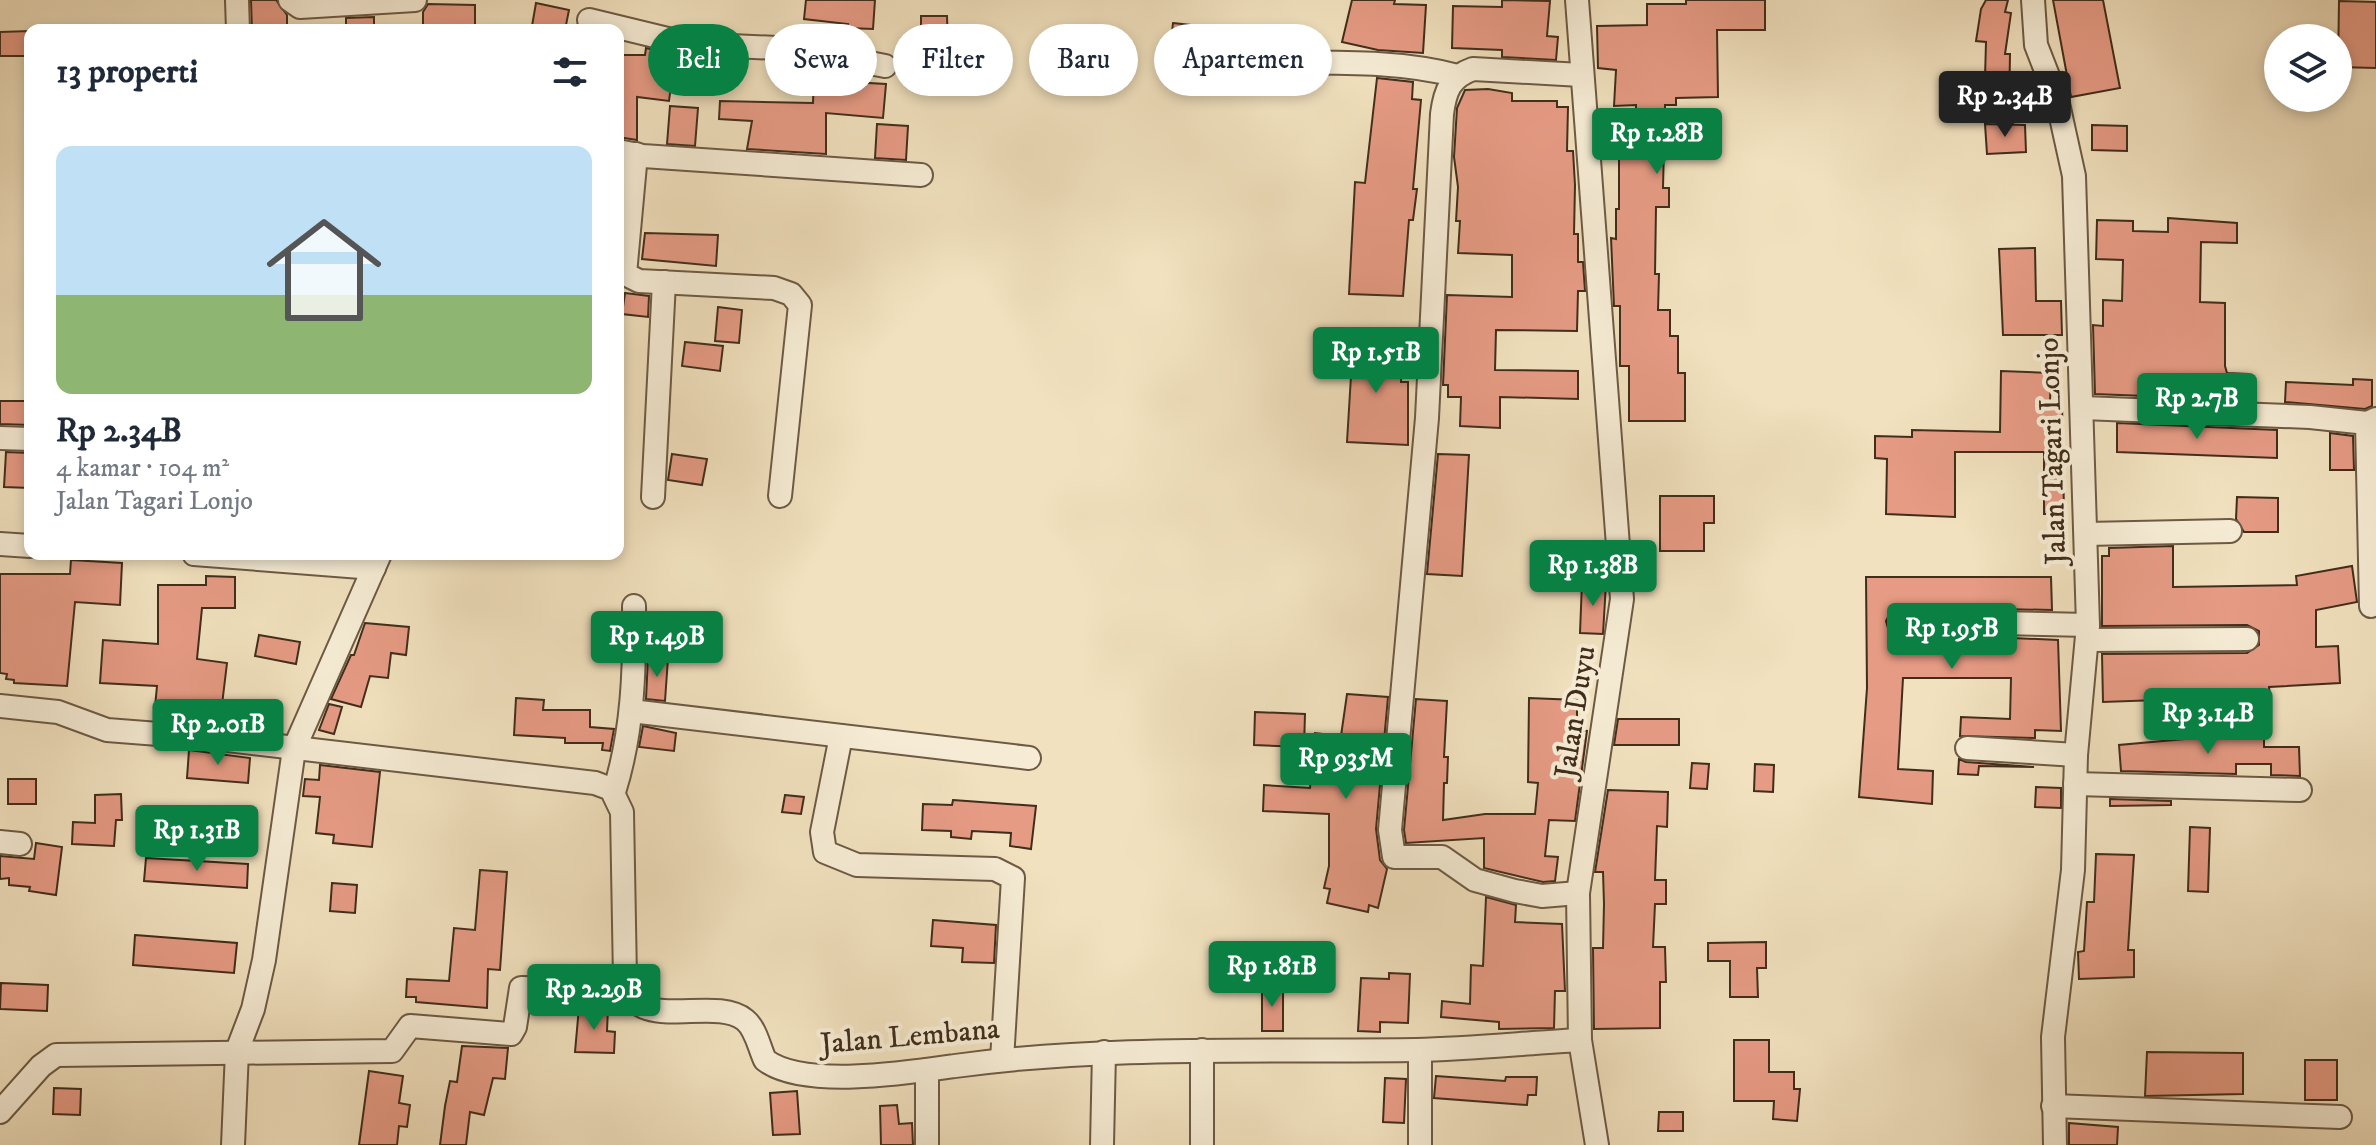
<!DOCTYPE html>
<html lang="id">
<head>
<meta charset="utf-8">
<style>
	body { margin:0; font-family:"IM FELL DW Pica",serif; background:#f2f2f3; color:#1f2937; height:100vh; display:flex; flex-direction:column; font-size:30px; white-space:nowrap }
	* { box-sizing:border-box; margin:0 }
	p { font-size:26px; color:#747a83 }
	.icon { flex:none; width:44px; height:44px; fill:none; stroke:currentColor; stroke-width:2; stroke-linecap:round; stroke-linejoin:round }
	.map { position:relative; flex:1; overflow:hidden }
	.sheet { position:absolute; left:24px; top:24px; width:600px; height:536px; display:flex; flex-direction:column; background:#fff; border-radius:16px; box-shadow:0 4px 12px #0003 }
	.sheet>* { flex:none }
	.guide { position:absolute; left:648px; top:24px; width:760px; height:72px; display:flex; gap:16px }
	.tools { position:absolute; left:2264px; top:24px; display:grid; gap:16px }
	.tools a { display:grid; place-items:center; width:88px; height:88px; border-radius:50%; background:#fff; box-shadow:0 4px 12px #0003; font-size:40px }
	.price { position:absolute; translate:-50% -68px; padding:0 18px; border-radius:8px; background:#0b8043; color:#fff; font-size:26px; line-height:52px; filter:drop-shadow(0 2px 4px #0008) }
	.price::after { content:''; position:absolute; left:50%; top:48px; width:24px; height:18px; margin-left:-12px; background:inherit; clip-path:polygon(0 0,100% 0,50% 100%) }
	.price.current { background:#222; color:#fff }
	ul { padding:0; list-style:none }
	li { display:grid; align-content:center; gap:16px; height:424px; padding:0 32px }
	li span { display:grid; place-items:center; height:248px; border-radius:16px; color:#555 }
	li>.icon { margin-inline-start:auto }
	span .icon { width:144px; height:144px; fill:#fffc; stroke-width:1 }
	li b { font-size:34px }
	h2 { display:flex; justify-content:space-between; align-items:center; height:96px; padding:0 32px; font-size:34px }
	.tag { padding:0 28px; border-radius:36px; background:#fff; box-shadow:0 4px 12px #0003; font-size:28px; line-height:72px }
	.tag.current { background:#0b8043; color:#fff }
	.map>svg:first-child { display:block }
	.building { fill:#e69b84; stroke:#412d1b; stroke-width:2 }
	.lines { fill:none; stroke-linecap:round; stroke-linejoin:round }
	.minor-casing { stroke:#6d5a44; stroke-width:26 }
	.minor { stroke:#f6ecd5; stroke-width:22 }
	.labels { text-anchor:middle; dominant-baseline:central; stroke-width:8; stroke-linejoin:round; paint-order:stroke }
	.street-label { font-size:30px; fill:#412d1b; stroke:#f6ecd5 }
</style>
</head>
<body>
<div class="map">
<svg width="2376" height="1145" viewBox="0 0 2376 1145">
	<rect width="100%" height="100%" fill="#f1e1be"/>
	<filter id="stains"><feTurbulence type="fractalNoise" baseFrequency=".0025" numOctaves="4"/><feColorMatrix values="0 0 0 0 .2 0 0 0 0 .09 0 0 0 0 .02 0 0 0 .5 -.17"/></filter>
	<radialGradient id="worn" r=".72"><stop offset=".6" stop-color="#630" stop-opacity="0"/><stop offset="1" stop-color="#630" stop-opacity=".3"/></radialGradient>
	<g class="building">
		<path d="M251,0H276L287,15V30H252Z"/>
		<path d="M806,0H875L873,29L847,28L848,24L804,19Z"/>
		<path d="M1352,0H1395L1394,4L1426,5L1423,53L1378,50L1342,42Z"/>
		<path d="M1502,0L1550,1L1547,36L1558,37L1556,60L1502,57V50L1452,48L1453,6L1502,7Z"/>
		<path d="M1686,0H1765V30H1717L1718,97L1676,98V105H1665L1663,188H1669V207H1656L1655,274H1659L1658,310H1670V336H1678V373H1685V421H1629V366H1620V306H1614L1611,238L1616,239V209H1619V142H1636V105L1614,106L1616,70L1598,68L1597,26L1647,25V4H1686Z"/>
		<path d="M1986,0H2008L2005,12L2011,13L2005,54H2010L2009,109L1984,113L1986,42L1976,41L1981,9Z"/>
		<path d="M2053,0H2103L2120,88L2071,97Z"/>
		<path d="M2339,1L2376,2V68L2338,67Z"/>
		<path d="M536,3L569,10L565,30L532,26Z"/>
		<path d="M428,4L475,5V30H423V12Z"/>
		<path d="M921,16H947L949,81H921Z"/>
		<path d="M374,17V30H346V18Z"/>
		<path d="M1173,23L1209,27L1208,34L1247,39L1246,49L1236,54L1234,61L1242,76L1168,66Z"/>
		<path d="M30,31V56H0V32Z"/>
		<path d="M646,48L675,55L669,101L637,97V140L618,137V55H645Z"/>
		<path d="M814,74L833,75V81L886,84L883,118L826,113V154L747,149L752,121L719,119L720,101L813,103Z"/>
		<path d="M1377,78L1413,82L1412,99L1421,100L1413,189H1417L1413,220H1409L1403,296L1349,294L1355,182L1365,183Z"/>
		<path d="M1488,89L1512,93V101H1557V107H1568L1567,151H1573L1575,185L1574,234H1578V262H1583L1585,291H1578L1577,331L1496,330L1495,370L1578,371V399L1500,397V428L1460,426L1461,397H1448V385H1443L1447,295L1512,297V255L1458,253L1460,221H1456L1458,187L1454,157L1457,108L1465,90Z"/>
		<path d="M670,106L698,108L695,146L667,144Z"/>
		<path d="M877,124L908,126L906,160L875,158Z"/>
		<path d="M1985,124L2025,125L2026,152L1987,154Z"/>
		<path d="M2092,125L2127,126V151L2092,150Z"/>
		<path d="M2168,218L2237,223V243L2201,242L2200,302L2225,303V366L2227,373L2248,374L2247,400L2095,394L2093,325L2103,326V300L2122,301L2123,260L2096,259L2097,220L2133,221V231L2168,232Z"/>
		<path d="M645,233L718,235L716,266L642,259Z"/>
		<path d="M2035,248L2036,301H2061L2062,335H2003L1999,249Z"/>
		<path d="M625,293L649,296L648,317L622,314Z"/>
		<path d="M718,307L742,310L739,343L715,341Z"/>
		<path d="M1345,339L1366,340L1365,348L1402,350L1401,382H1408V445L1347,442L1351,376H1344Z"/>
		<path d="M685,342L723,346L720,371L682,366Z"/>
		<path d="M2001,371L2051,373L2050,402H2062L2064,514H2044V452H1955V517L1886,514L1887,459L1875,458V436L1912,437V430L2000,432Z"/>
		<path d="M2353,379L2372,380V406L2365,409L2285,402L2286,382L2353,385Z"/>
		<path d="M0,401H30V425L0,424Z"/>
		<path d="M2117,423L2277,430V458L2117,452Z"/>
		<path d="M2330,433L2353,436L2354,470H2330Z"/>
		<path d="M6,452L30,453V488L4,487Z"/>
		<path d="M672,454L707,459L702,485L668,480Z"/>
		<path d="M1438,454L1469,455L1462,576L1427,574Z"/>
		<path d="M1660,496H1714V523H1704V551H1660Z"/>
		<path d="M2237,497L2278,498V532H2244L2236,519Z"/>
		<path d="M2173,546V587L2297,585L2296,576L2352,566L2357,602L2316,610V647L2338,646L2340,683L2269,687L2270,696L2103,702L2102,654L2247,653L2259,645V631L2247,625L2102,626V556H2109V548Z"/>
		<path d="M71,560L122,563L120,605L75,602L67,686L14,683V680L6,679L7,674L0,673V574H70Z"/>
		<path d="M206,576L235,577V608H202L197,659L227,663L221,713L155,707L157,686L100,683L103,640L158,644V585H206Z"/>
		<path d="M1866,577H2051L2052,610L1900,607L1892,609L1886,621L1892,642L1970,643L1969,636L2058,640L2061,731L2035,730V738L1960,736L1961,717L2010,719L2011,678H1903L1898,769L1933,771L1932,804L1859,797L1867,688Z"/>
		<path d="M1582,582L1606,583L1603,634L1580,633Z"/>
		<path d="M365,623L409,627L406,655L391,653L388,678L370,676L361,707L331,699L351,655H354Z"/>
		<path d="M259,635L300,642L296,664L255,656Z"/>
		<path d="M648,657L668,658L665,701L646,699Z"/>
		<path d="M1347,694L1388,697L1376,829L1380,860L1387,869L1378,908L1369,905L1368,912L1327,903L1330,889L1324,888L1329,866V814L1263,811L1264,785L1310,788L1315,733L1341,736Z"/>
		<path d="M516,698L544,700L543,710H590V727L614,729L610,751L602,750L603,743H565V738L514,735Z"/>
		<path d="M1529,698L1577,700V730L1587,731L1575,821L1549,820L1545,856L1558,857L1555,881L1543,882L1484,868V838L1406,843L1404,830L1416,699L1447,701L1444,757H1448L1447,783H1444L1443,820L1485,814H1535L1538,783L1528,782Z"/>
		<path d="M329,704L342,707L334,734L319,730Z"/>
		<path d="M1255,712L1305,714L1304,747L1254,745Z"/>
		<path d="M1618,719H1679V745H1614Z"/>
		<path d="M643,726L676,733L674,751L639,747Z"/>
		<path d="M2207,737L2264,739V747H2299L2300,776L2271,775V764H2236V774L2121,771L2119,745Z"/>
		<path d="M189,750L250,758L248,783L187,778Z"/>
		<path d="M1959,759L1966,762L2034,767L1979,766L1978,775L1958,774Z"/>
		<path d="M1692,763L1709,764L1707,789L1690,788Z"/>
		<path d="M1755,764L1774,765L1773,792L1754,791Z"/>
		<path d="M320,765L380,772L372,847L333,843L334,835L316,833L320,797L303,796L305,779L319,780Z"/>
		<rect x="8" y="779" width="28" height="25"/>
		<path d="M2036,787L2061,788V808L2035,807Z"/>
		<path d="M1608,790L1668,792L1667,827L1657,826L1655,880H1666V904H1655L1653,947H1665L1666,982H1660V1028L1594,1029L1593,948H1603L1604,904L1603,872H1595Z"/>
		<path d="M121,794L122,820H116L114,846L72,844L73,822L95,823V795Z"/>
		<path d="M785,795L804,797L801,814L782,812Z"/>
		<path d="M2110,799L2171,801V805L2110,806Z"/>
		<path d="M953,800L1036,806L1031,849L1010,846L1011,833L972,831L971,839L951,837V831L922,830L923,804L952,805Z"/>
		<path d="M2190,827L2210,828L2208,892L2188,891Z"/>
		<path d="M36,843L62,847L56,895L29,891L30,887L9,885V878L0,879V856L34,859Z"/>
		<path d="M2096,854L2134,855L2128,950H2134V977L2079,979L2078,952L2084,951L2087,902H2094Z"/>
		<path d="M146,858L248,864L247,888L144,881Z"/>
		<path d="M480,870L507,872L500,970L488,969L487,1008L416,1002V997H406L407,979L449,981L454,928L475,930Z"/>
		<path d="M332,883L357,885L355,913L330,911Z"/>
		<path d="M1486,897L1516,905L1515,922L1562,924L1565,991H1555L1554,1028L1499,1029V1022L1441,1017L1442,1001L1470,1004L1471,965L1483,966Z"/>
		<path d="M933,920L996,925L994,963L962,962L963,948L931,946Z"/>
		<path d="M135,935L237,943L234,973L133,965Z"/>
		<path d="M1766,942V968H1757L1758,997H1730V961H1708V943Z"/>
		<path d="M1389,973L1410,974L1408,1023L1380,1022V1032L1358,1031L1361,978L1389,979Z"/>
		<path d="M1,983L48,985L47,1011L0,1009Z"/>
		<rect x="1262" y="987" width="21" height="44"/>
		<path d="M579,1007L608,1008L607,1031L615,1032L614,1053L575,1052Z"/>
		<path d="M1734,1040H1769V1072H1794V1089H1800L1797,1121L1773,1119L1774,1101H1734Z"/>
		<path d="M462,1046L508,1048L505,1079L493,1078L484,1115L470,1112L466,1145H440L445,1106L450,1081L457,1082Z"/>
		<path d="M2147,1052L2243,1053V1094L2145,1096Z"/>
		<rect x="2305" y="1060" width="32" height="40"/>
		<path d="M369,1071L403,1076L399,1103L410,1105L407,1127L399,1126L397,1145H359Z"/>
		<path d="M1436,1076L1505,1081L1506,1077H1537L1536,1095H1528L1527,1105L1434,1098Z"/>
		<path d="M1385,1078L1406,1079L1404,1123L1383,1122Z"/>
		<path d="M54,1088L81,1089L80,1115L53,1114Z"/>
		<path d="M797,1091L800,1134L773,1135L770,1093Z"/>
		<path d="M897,1105L899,1124L912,1123L913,1145H881L880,1106Z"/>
		<path d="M1659,1112H1683V1131H1658Z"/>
		<path d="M2069,1123L2118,1127L2117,1145H2069Z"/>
	</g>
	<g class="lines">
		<g class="minor-casing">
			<g id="minor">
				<path d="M237,0L238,30"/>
				<path d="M290,0L300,7L415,0"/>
				<path d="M1577,0L1622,599L1578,893L1580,1040L1597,1145"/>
				<path d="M2033,0L2036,45L2057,99L2074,176L2088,625L2076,755L2073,870L2053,1037L2055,1145"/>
				<path d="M589,20L688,44L799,49L885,66"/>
				<path d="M1248,62C1316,64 1392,58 1458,76"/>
				<path d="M618,151L643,156L921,175"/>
				<path d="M636,154L625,274L639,281L774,288L791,294L800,305L780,496"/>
				<path d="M2083,408L2310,417L2367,423L2376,419"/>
				<path d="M2367,423L2371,606"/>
				<path d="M0,438L30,439"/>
				<path d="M653,497L664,282"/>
				<path d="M2086,534L2230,531"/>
				<path d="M0,544L30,546"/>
				<path d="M194,554L374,568"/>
				<path d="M1900,621L2088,625"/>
				<path d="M2088,640L2247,639"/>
				<path d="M0,706L58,712L107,730L210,738L595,783L611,789L622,812L625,979C632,1037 713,994 745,1020C756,1029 759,1047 765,1060C803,1089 907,1073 955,1066C1108,1045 1262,1052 1416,1050C1470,1049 1525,1043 1580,1040"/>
				<path d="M631,711L1029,758"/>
				<path d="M841,736L822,832L825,852L857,865L995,869L1013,878L1002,1060"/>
				<path d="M1967,748L2076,755"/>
				<path d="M2075,784L2300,790"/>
				<path d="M614,792C633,732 635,668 634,606"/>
				<path d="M0,842L20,844"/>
				<path d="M1578,893L1542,896L1515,891L1475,880L1442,857H1394L1390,830L1427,418L1442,114C1445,91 1450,77 1473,69L1581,75"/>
				<path d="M1202,1050V1145"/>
				<path d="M2053,1106L2340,1117"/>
				<path d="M0,1112L41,1066L56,1055L392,1051L410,1026L511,1034L515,1027L521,988L627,990"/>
				<path d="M233,1145L237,1051L253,1009L264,960L294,749L380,554"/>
				<path d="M927,1145V1070"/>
				<path d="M1102,1145L1104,1052"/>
				<path d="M1420,1145V1050"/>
			</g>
		</g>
		<use href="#minor" class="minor"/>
	</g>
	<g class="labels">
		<g class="street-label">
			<text transform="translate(2053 451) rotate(-92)">Jalan Tagari Lonjo</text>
			<text transform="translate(1576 712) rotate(-81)">Jalan Duyu</text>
			<text transform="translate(910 1037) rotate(-5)">Jalan Lembana</text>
		</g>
	</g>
	<rect width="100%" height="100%" filter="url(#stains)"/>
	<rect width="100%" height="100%" fill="url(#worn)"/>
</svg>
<div class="tools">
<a><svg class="icon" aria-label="layers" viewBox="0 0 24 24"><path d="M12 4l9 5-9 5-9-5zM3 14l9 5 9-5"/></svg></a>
</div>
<b class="price current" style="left:2005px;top:139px">Rp 2.34B</b>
<b class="price" style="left:1657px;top:176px">Rp 1.28B</b>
<b class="price" style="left:1376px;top:395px">Rp 1.51B</b>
<b class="price" style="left:2197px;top:441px">Rp 2.7B</b>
<b class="price" style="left:1593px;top:608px">Rp 1.38B</b>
<b class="price" style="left:1952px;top:671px">Rp 1.95B</b>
<b class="price" style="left:657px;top:679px">Rp 1.49B</b>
<b class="price" style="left:2208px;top:756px">Rp 3.14B</b>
<b class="price" style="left:218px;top:767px">Rp 2.01B</b>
<b class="price" style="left:1346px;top:801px">Rp 935M</b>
<b class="price" style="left:197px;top:873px">Rp 1.31B</b>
<b class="price" style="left:1272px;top:1009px">Rp 1.81B</b>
<b class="price" style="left:594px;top:1032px">Rp 2.29B</b>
<div class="guide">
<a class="tag current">Beli</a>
<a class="tag">Sewa</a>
<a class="tag">Filter</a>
<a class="tag">Baru</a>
<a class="tag">Apartemen</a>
</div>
<section class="sheet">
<h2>13 properti<svg class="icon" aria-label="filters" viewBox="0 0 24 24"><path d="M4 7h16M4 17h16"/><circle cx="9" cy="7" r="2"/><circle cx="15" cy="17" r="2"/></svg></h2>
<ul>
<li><span style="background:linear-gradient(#bfe0f5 60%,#8fb573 0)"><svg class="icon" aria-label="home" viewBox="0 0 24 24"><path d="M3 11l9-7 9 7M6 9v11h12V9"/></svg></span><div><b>Rp 2.34B</b><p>4 kamar · 104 m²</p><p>Jalan Tagari Lonjo</p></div></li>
</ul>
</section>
</div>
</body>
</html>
